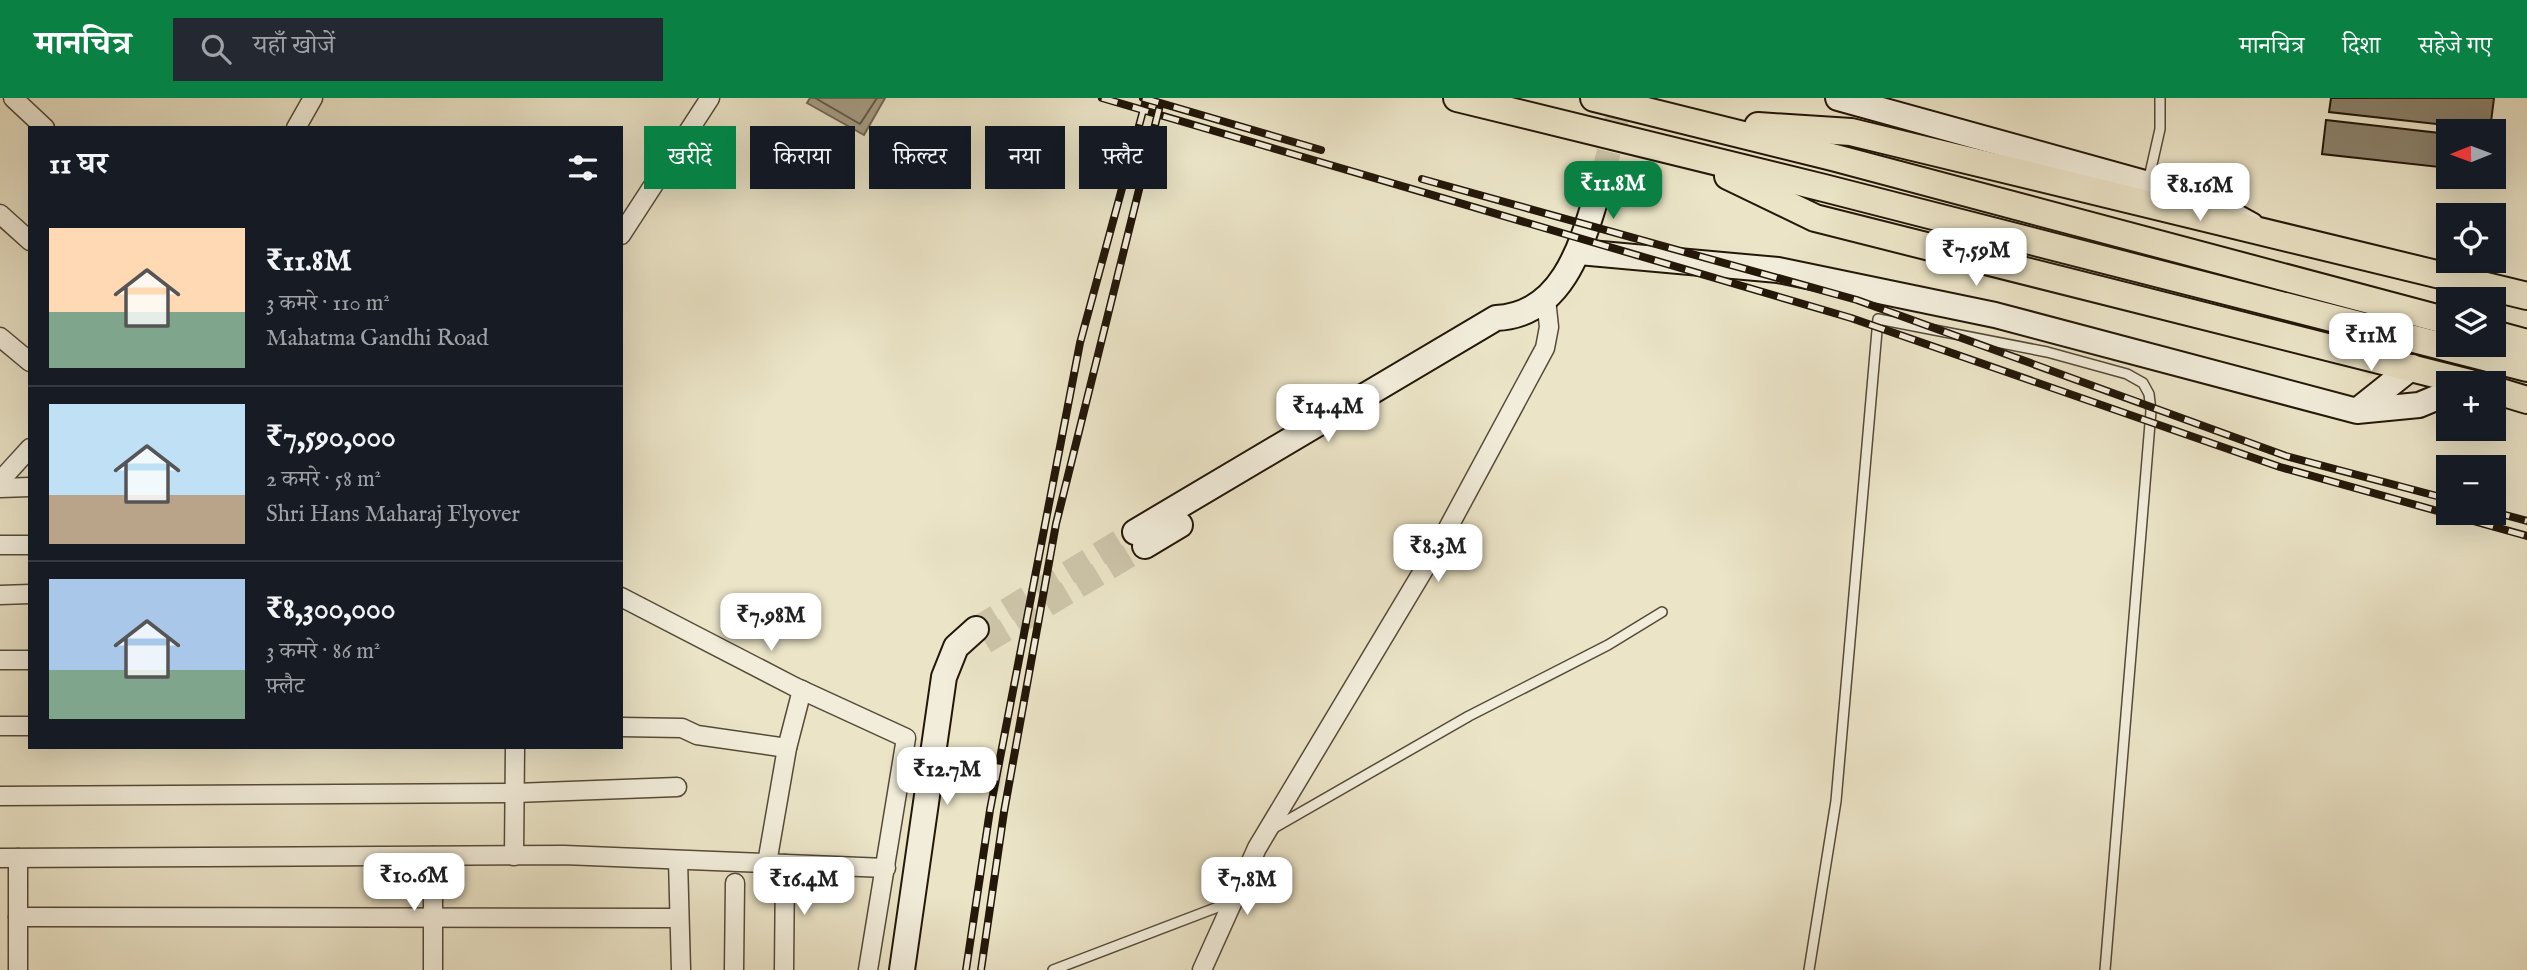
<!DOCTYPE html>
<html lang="hi">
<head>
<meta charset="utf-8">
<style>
	body { margin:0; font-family:"IM FELL English","Noto Serif Devanagari",serif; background:#242831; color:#f1f3f6; height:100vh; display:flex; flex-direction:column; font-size:26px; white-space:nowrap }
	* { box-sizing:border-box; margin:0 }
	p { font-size:23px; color:#9ea1a6 }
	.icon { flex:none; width:38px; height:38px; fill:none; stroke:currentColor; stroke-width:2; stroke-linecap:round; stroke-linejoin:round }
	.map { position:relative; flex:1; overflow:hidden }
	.sheet { position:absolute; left:28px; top:28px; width:595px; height:623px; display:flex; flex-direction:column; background:#171b24; border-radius:0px; box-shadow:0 7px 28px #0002 }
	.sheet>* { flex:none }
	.hud { position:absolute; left:644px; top:28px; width:665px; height:63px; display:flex; gap:14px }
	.needle { width:46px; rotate:269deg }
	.buttons { position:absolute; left:2436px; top:21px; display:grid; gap:14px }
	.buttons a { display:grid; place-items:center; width:70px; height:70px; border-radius:0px; background:#171b24; box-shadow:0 7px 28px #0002; font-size:35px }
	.price { position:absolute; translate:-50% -60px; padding:0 16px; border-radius:14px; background:#fff; color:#222; font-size:23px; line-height:46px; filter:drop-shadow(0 2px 4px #0008) }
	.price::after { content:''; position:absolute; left:50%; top:42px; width:21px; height:16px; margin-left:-10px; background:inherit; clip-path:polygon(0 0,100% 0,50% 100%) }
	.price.active { background:#0b8043; color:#fff }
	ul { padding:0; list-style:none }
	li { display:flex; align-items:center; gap:21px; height:175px; padding:0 21px }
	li+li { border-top:2px solid #363941 }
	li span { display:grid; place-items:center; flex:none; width:196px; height:140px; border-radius:0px; color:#555 }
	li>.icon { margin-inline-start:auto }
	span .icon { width:84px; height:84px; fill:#fffc; stroke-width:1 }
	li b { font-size:30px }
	h2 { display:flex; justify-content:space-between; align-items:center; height:84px; padding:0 21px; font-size:30px }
	.chip { padding:0 24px; border-radius:0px; background:#171b24; box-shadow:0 7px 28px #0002; font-size:24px; line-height:63px }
	.chip.active { background:#0b8043; color:#fff }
	header { display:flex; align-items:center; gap:42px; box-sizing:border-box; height:98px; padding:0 35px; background:#0b8043; color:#fff }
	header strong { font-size:33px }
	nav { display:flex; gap:38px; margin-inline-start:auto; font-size:24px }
	.search { width:490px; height:63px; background:#242831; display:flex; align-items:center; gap:18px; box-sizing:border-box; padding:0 24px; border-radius:0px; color:#9ea1a6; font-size:26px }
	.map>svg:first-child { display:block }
	.water { fill:#a79e86; stroke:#726854; stroke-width:2 }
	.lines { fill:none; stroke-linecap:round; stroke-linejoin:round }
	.shore { stroke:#655a48; stroke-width:2 }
	.building { fill:#8b826c; stroke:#231709; stroke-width:2 }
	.secondary-tunnel { stroke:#cdc5aa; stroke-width:24; stroke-dasharray:24 12; stroke-linecap:butt }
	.lane-casing { stroke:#554a38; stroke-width:12 }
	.street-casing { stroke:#554a38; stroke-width:21 }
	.secondary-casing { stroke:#231709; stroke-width:28 }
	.primary-casing { stroke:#231709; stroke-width:30 }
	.lane { stroke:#f2eddb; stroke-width:9 }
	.street { stroke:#f2eddb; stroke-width:18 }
	.secondary { stroke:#f2eddb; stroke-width:24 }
	.primary { stroke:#ebe4c7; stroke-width:26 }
	.rail-casing { stroke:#231709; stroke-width:8 }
	.rail { stroke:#f2eddb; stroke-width:5; stroke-dasharray:16; stroke-linecap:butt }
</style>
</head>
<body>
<header>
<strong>मानचित्र</strong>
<div class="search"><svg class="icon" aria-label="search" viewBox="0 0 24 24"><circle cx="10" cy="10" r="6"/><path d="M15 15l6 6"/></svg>यहाँ खोजें</div>
<nav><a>मानचित्र</a><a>दिशा</a><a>सहेजे गए</a></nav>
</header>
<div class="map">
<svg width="2527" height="872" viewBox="0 0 2527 872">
	<rect width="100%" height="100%" fill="#ebe4c7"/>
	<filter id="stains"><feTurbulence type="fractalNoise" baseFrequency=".00286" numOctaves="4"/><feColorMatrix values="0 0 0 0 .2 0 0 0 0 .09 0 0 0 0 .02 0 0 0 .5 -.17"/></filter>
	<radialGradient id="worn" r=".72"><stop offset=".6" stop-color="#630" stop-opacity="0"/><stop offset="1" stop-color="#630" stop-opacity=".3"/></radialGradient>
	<path class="water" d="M810,0H885L864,37L807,5Z"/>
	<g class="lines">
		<path class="shore" d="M815,0L860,26L877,0"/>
	</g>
	<g class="building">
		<path d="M2331,0H2494L2490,32L2329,14Z"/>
		<path d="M2326,22L2448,36V70L2322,56Z"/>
	</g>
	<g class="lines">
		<g class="secondary-tunnel">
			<path d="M1603,77L1622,0"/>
			<path d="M976,531L1135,434"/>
			<path d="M985,544L1145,448"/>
		</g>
		<g class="lane-casing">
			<g id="lane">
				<path d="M2148,84L2160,31V0"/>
				<path d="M1272,731L1469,618L1608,547L1662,514"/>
				<path d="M1053,872L1231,804"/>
				<path d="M1809,872L1836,703L1878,221L2047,254L2127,276L2143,285L2149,296L2151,313L2105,872"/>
			</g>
		</g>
		<g class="street-casing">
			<g id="street">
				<path d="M13,0L45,30"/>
				<path d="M296,30L313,0"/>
				<path d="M0,116L30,143"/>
				<path d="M621,137L710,0"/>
				<path d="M0,239L30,264"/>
				<path d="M0,383L30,350"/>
				<path d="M0,390L30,389"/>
				<path d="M0,447H30"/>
				<path d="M0,497L30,496"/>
				<path d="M621,499L795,589L906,640L868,872"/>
				<path d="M0,562H30"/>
				<path d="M0,628H30"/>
				<path d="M621,629L682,630L697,637L787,650"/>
				<path d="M0,698L515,695L677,689"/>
				<path d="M433,758V872"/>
				<path d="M514,758L515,649"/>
				<path d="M0,760L564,757L886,770"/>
				<path d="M678,762L681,872"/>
				<path d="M767,765L787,650L802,592"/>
				<path d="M18,819L679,820"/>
				<path d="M18,872V760"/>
				<path d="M734,872L735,785"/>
				<path d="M784,872L785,766"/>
				<path d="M1202,872L1257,750L1441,443L1545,250L1549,229L1546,201"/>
			</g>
		</g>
		<g class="secondary-casing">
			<g id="secondary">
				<path d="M1838,0L2188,97L2211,105L2251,127"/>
				<path d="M1579,154L1778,172L1995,217L2357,313L2419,307L2448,295"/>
				<path d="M2358,312L2412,269"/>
				<path d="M1135,434L1496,220C1569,217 1585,133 1603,77"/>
				<path d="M1145,448L1180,427"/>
				<path d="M902,872L944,579L956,549L976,531"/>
			</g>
		</g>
		<g class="primary-casing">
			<g id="primary">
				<path d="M1457,0L1824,90L2527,270"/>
				<path d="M1594,0L1832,59L2448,223"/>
				<path d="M1758,28L1851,34L2527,198"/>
				<path d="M1728,78L1815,120L2470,285"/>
				<path d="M2494,236L2527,245"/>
				<path d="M2494,292L2527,302"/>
			</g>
		</g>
		<use href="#lane" class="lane"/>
		<use href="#street" class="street"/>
		<use href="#secondary" class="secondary"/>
		<use href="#primary" class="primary"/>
		<g class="rail-casing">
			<g id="rail">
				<path d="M1102,0L1851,220L2280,369L2527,438"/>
				<path d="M1143,0L1321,52"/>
				<path d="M1422,81L1857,202L2286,358L2448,401"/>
				<path d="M2494,414L2527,423"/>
				<path d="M966,872L990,712L1080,245L1146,2"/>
				<path d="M981,872L1004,714L1056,426L1160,7"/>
			</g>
		</g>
		<use href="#rail" class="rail"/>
	</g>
	<rect width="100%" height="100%" filter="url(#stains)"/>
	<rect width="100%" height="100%" fill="url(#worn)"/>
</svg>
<div class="buttons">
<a><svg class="needle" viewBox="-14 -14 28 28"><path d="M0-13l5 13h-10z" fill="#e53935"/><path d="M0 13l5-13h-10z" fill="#9ea1a6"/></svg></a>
<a><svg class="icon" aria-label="locate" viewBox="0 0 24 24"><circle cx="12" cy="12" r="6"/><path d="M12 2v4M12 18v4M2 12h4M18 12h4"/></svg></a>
<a><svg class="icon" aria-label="layers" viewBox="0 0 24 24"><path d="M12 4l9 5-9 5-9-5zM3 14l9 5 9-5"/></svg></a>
<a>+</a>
<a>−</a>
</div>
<b class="price active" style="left:1613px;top:123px">₹11.8M</b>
<b class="price" style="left:2200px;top:125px">₹8.16M</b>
<b class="price" style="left:1976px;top:190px">₹7.59M</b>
<b class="price" style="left:2371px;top:275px">₹11M</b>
<b class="price" style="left:1328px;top:346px">₹14.4M</b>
<b class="price" style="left:1438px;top:486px">₹8.3M</b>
<b class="price" style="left:771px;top:555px">₹7.98M</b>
<b class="price" style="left:947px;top:709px">₹12.7M</b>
<b class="price" style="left:414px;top:815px">₹10.6M</b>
<b class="price" style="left:804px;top:819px">₹16.4M</b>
<b class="price" style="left:1247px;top:819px">₹7.8M</b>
<div class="hud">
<a class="chip active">खरीदें</a>
<a class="chip">किराया</a>
<a class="chip">फ़िल्टर</a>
<a class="chip">नया</a>
<a class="chip">फ़्लैट</a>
</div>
<section class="sheet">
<h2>11 घर<svg class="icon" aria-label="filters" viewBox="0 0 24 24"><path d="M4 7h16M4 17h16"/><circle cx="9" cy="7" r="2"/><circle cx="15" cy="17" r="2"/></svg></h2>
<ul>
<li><span style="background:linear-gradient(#ffd9b3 60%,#7fa58c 0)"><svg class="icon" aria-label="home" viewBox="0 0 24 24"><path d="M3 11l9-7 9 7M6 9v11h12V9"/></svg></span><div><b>₹11.8M</b><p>3 कमरे · 110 m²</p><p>Mahatma Gandhi Road</p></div></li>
<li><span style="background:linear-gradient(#bfe0f5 65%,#b9a48a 0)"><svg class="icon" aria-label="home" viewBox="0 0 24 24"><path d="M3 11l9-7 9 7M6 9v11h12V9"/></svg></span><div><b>₹7,590,000</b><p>2 कमरे · 58 m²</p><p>Shri Hans Maharaj Flyover</p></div></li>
<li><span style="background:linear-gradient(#a9c7e8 65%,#7fa58c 0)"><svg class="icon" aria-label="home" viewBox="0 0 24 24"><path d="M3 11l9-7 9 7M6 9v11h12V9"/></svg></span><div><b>₹8,300,000</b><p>3 कमरे · 86 m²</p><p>फ़्लैट</p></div></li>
</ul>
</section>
</div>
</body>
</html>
